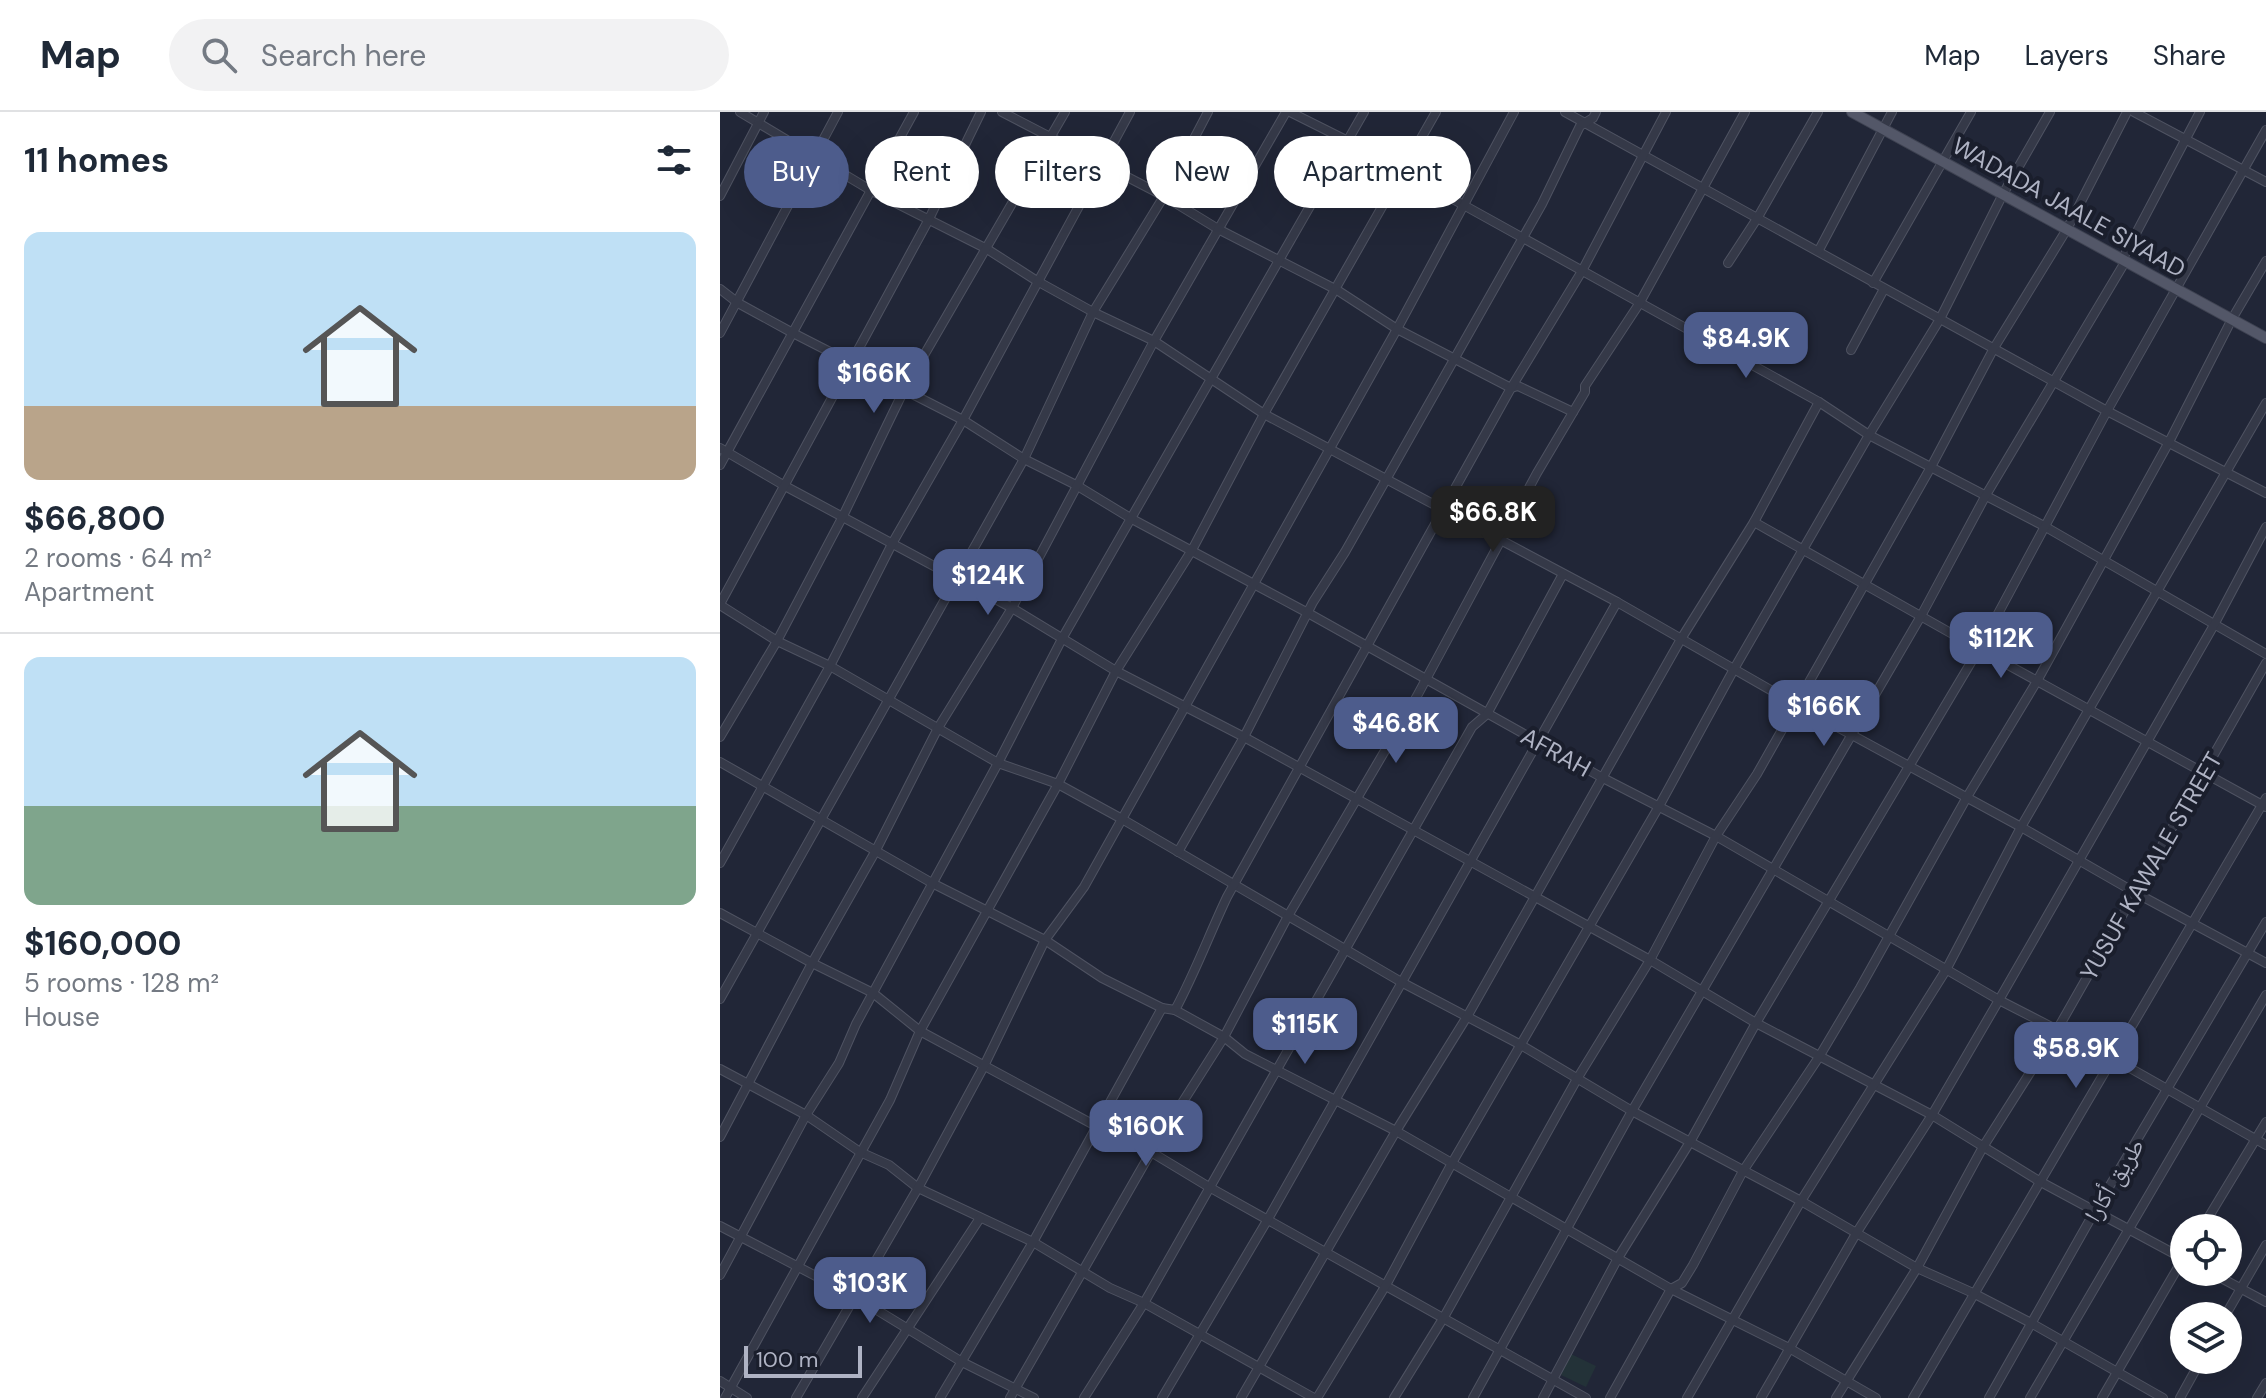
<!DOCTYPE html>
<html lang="en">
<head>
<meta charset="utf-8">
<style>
	body { margin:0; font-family:"DM Sans","Noto Naskh Arabic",sans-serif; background:#f2f2f3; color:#1f2937; height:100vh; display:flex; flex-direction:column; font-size:30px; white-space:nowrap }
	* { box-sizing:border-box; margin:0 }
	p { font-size:26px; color:#747a83 }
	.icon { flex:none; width:44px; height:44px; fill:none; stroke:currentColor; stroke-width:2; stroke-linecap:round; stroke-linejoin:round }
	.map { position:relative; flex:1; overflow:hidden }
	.details { display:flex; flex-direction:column; background:#fff; width:720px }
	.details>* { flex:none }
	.top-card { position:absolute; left:24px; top:24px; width:760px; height:72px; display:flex; gap:16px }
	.buttons { position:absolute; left:1450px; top:1102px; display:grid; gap:16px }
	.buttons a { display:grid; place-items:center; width:72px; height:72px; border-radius:50%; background:#fff; box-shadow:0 8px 32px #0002; font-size:40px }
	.scale { position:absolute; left:24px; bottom:20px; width:118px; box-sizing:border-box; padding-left:8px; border:4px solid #afb3c4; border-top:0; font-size:22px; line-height:28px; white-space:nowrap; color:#afb3c4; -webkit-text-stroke:6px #1a1e2c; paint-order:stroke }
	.price { position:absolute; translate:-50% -68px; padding:0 18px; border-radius:16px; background:#4d5c8c; color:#fff; font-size:26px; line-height:52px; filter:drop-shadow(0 2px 4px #0008) }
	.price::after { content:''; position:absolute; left:50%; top:48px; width:24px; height:18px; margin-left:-12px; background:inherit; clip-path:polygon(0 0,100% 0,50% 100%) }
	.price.selected { background:#222; color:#fff }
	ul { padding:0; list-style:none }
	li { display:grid; align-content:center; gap:16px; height:424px; padding:0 24px }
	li+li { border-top:2px solid #e0e1e3 }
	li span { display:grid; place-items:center; height:248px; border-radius:16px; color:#555 }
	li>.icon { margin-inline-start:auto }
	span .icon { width:144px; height:144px; fill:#fffc; stroke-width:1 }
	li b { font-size:34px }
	h2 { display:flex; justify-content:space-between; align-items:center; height:96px; padding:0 24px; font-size:34px }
	.tag { padding:0 28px; border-radius:36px; background:#fff; box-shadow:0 8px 32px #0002; font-size:28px; line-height:72px }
	.tag.selected { background:#4d5c8c; color:#fff }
	header { display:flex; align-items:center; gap:48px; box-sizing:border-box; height:112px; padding:0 40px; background:#fff; border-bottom:2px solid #e0e1e3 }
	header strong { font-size:38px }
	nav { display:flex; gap:44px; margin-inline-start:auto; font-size:28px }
	.search { width:560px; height:72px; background:#f2f2f3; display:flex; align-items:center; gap:20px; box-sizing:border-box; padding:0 28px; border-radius:44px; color:#747a83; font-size:30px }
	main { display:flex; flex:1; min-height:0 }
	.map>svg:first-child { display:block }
	.green { fill:#233238 }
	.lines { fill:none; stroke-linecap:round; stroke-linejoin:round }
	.minor-casing { stroke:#4f5362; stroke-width:10 }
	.major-casing { stroke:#3e4251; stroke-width:12 }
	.minor { stroke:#353948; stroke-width:8 }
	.major { stroke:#535768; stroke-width:10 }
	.labels { text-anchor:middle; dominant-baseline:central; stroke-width:8; stroke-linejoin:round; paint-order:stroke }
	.street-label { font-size:24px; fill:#afb3c4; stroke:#1a1e2c }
</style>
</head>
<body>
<header>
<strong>Map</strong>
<div class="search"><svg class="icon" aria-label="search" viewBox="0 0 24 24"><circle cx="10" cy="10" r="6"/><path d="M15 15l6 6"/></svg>Search here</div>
<nav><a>Map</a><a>Layers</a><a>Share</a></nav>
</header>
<main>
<section class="details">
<h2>11 homes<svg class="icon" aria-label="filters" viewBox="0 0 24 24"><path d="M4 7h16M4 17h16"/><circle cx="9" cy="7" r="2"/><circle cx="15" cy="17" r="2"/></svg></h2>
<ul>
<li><span style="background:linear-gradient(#bfe0f5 70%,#b9a48a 0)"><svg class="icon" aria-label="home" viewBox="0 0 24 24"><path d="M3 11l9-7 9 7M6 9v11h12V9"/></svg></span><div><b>$66,800</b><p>2 rooms · 64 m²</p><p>Apartment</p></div></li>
<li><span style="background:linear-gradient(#bfe0f5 60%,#7fa58c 0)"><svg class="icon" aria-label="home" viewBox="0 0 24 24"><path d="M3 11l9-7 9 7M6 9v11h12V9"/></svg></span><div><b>$160,000</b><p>5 rooms · 128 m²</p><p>House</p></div></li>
</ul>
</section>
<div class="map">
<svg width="1546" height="1286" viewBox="0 0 1546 1286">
	<rect width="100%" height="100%" fill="#212637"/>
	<path class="green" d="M851,1242L876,1254L866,1275L841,1263Z"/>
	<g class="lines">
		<g class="minor-casing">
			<g id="minor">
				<path d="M20,0L152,79L267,137L317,169L373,200L434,229L544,302L897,490L1075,592L1301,715L1416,781L1546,851"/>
				<path d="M282,0L444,84L498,117L617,178L677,217L791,276L798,274L853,300"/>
				<path d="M570,0L628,29L1099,290L1149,323L1324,414L1546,542"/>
				<path d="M845,0L1387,299L1546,381"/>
				<path d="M1414,0L1546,70"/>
				<path d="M0,84L44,0"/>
				<path d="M1099,138L1172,0"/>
				<path d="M1008,151L1038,105L1098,0"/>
				<path d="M1153,171L1251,0"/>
				<path d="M0,177L18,191L71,220L243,308L304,347L356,373L412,407L588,501L881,665L996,724L1279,888L1394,947L1546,1033"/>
				<path d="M0,221L118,0"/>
				<path d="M1131,238L1164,177"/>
				<path d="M0,336L65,374L292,496L396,559L524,625L930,848L1036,911L1212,1003L1319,1069L1464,1147"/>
				<path d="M0,353L194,0"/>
				<path d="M1034,410L1259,537L1546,695"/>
				<path d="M0,492L208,109L261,0"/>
				<path d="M0,493L57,529L110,554L278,651L338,672L402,707L683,871L801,933L912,999L1081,1089L1197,1156L1253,1181L1311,1211L1443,1286"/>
				<path d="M0,625L57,529L123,404L185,276L345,0"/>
				<path d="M0,650L212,771L325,828L382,866L442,896L455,898L504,925L525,942L676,1019L951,1177L1069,1236L1156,1286"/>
				<path d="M458,740L524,625L593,490L625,440L822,92L860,14L873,6L876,0"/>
				<path d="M0,751L110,554L173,430L243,308L410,0"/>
				<path d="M0,801L92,851L153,881L200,919L376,1014L431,1040L489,1075L866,1286"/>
				<path d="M0,887L304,347L373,200L444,84L488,0"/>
				<path d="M455,898C475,861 489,823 507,785L791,276L862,159L946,0"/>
				<path d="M0,957L86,1003L140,1040L169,1053L198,1076L313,1130L390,1176L424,1191L594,1286"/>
				<path d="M0,1025L92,851L155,740L218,616L292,496L434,229L566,0"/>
				<path d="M0,1114L134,1184L242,1250L314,1286"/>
				<path d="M1482,1116L1546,1010"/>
				<path d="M1490,1160L1546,1190"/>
				<path d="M0,1163L86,1003L119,951L136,912L278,651L343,525L644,0"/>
				<path d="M1505,1204L1546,1133"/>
				<path d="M0,1269L27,1286"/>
				<path d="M5,1286L170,988L200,919L338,672L396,559L472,438L544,302L716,0"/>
				<path d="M76,1286L198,1076L264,954L325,828L364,775L402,707L677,217L794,0"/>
				<path d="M142,1286L260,1106"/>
				<path d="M220,1286L313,1130L442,896"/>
				<path d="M290,1286L431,1040L504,925L568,804L697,584L817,361L865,280V274L919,192L1025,0"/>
				<path d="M364,1286L424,1191L752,615L767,602L843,462"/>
				<path d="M442,1286L548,1107L897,490"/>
				<path d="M521,1286L676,1019L748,903L961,527L1034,410L1099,290"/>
				<path d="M597,1286L666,1173L732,1051L938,696L1014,557L1149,323L1220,207L1283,82L1330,0"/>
				<path d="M674,1286L724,1205L857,967L930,848L996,724L1037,662L1211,355L1274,236L1347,117L1407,0"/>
				<path d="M753,1286L912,999L1201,504L1266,383L1405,150L1403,146L1480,0"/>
				<path d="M823,1286L898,1146L970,1030L1036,911L1259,537L1387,299L1546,18"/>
				<path d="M890,1286L951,1177L962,1171L973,1153L1023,1059L1099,945L1140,876L1247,685L1317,569L1449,330L1512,207L1546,149"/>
				<path d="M967,1286L1081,1089L1226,858L1301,715L1546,291"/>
				<path d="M1041,1286L1137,1120L1212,1003L1279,888L1494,513L1546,415"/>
				<path d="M1116,1286L1197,1156L1263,1035L1337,918L1546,551"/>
				<path d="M1193,1286L1546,686"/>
				<path d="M1269,1286L1376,1097L1546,810"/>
				<path d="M1310,1286L1546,883"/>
				<path d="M1382,1286L1464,1145"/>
				<path d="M1460,1286L1481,1248"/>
				<path d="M1537,1286L1546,1271"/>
			</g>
		</g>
		<g class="major-casing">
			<path id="major" d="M1132,0L1546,226"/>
		</g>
		<use href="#minor" class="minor"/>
		<use href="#major" class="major"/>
	</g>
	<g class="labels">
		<g class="street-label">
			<text transform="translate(1349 95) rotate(29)">WADADA JAALE SIYAAD</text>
			<text transform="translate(836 640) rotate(29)">AFRAH</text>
			<text transform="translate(1431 754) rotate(-60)">YUSUF KAWALE STREET</text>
			<text transform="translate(1394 1068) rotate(-59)">طريق أكارا</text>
		</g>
	</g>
</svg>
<div class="buttons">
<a><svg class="icon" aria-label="locate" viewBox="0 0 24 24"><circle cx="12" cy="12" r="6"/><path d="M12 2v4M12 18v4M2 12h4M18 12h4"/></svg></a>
<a><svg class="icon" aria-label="layers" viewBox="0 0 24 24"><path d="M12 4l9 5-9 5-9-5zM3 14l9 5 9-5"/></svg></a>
</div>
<div class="scale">100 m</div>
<b class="price" style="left:1026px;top:268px">$84.9K</b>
<b class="price" style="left:154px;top:303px">$166K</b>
<b class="price selected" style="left:773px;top:442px">$66.8K</b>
<b class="price" style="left:268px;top:505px">$124K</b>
<b class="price" style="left:1281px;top:568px">$112K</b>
<b class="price" style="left:1104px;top:636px">$166K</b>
<b class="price" style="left:676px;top:653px">$46.8K</b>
<b class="price" style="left:585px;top:954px">$115K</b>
<b class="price" style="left:1356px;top:978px">$58.9K</b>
<b class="price" style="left:426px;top:1056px">$160K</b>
<b class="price" style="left:150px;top:1213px">$103K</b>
<div class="top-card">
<a class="tag selected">Buy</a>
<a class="tag">Rent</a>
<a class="tag">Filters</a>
<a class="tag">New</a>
<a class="tag">Apartment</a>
</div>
</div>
</main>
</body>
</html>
